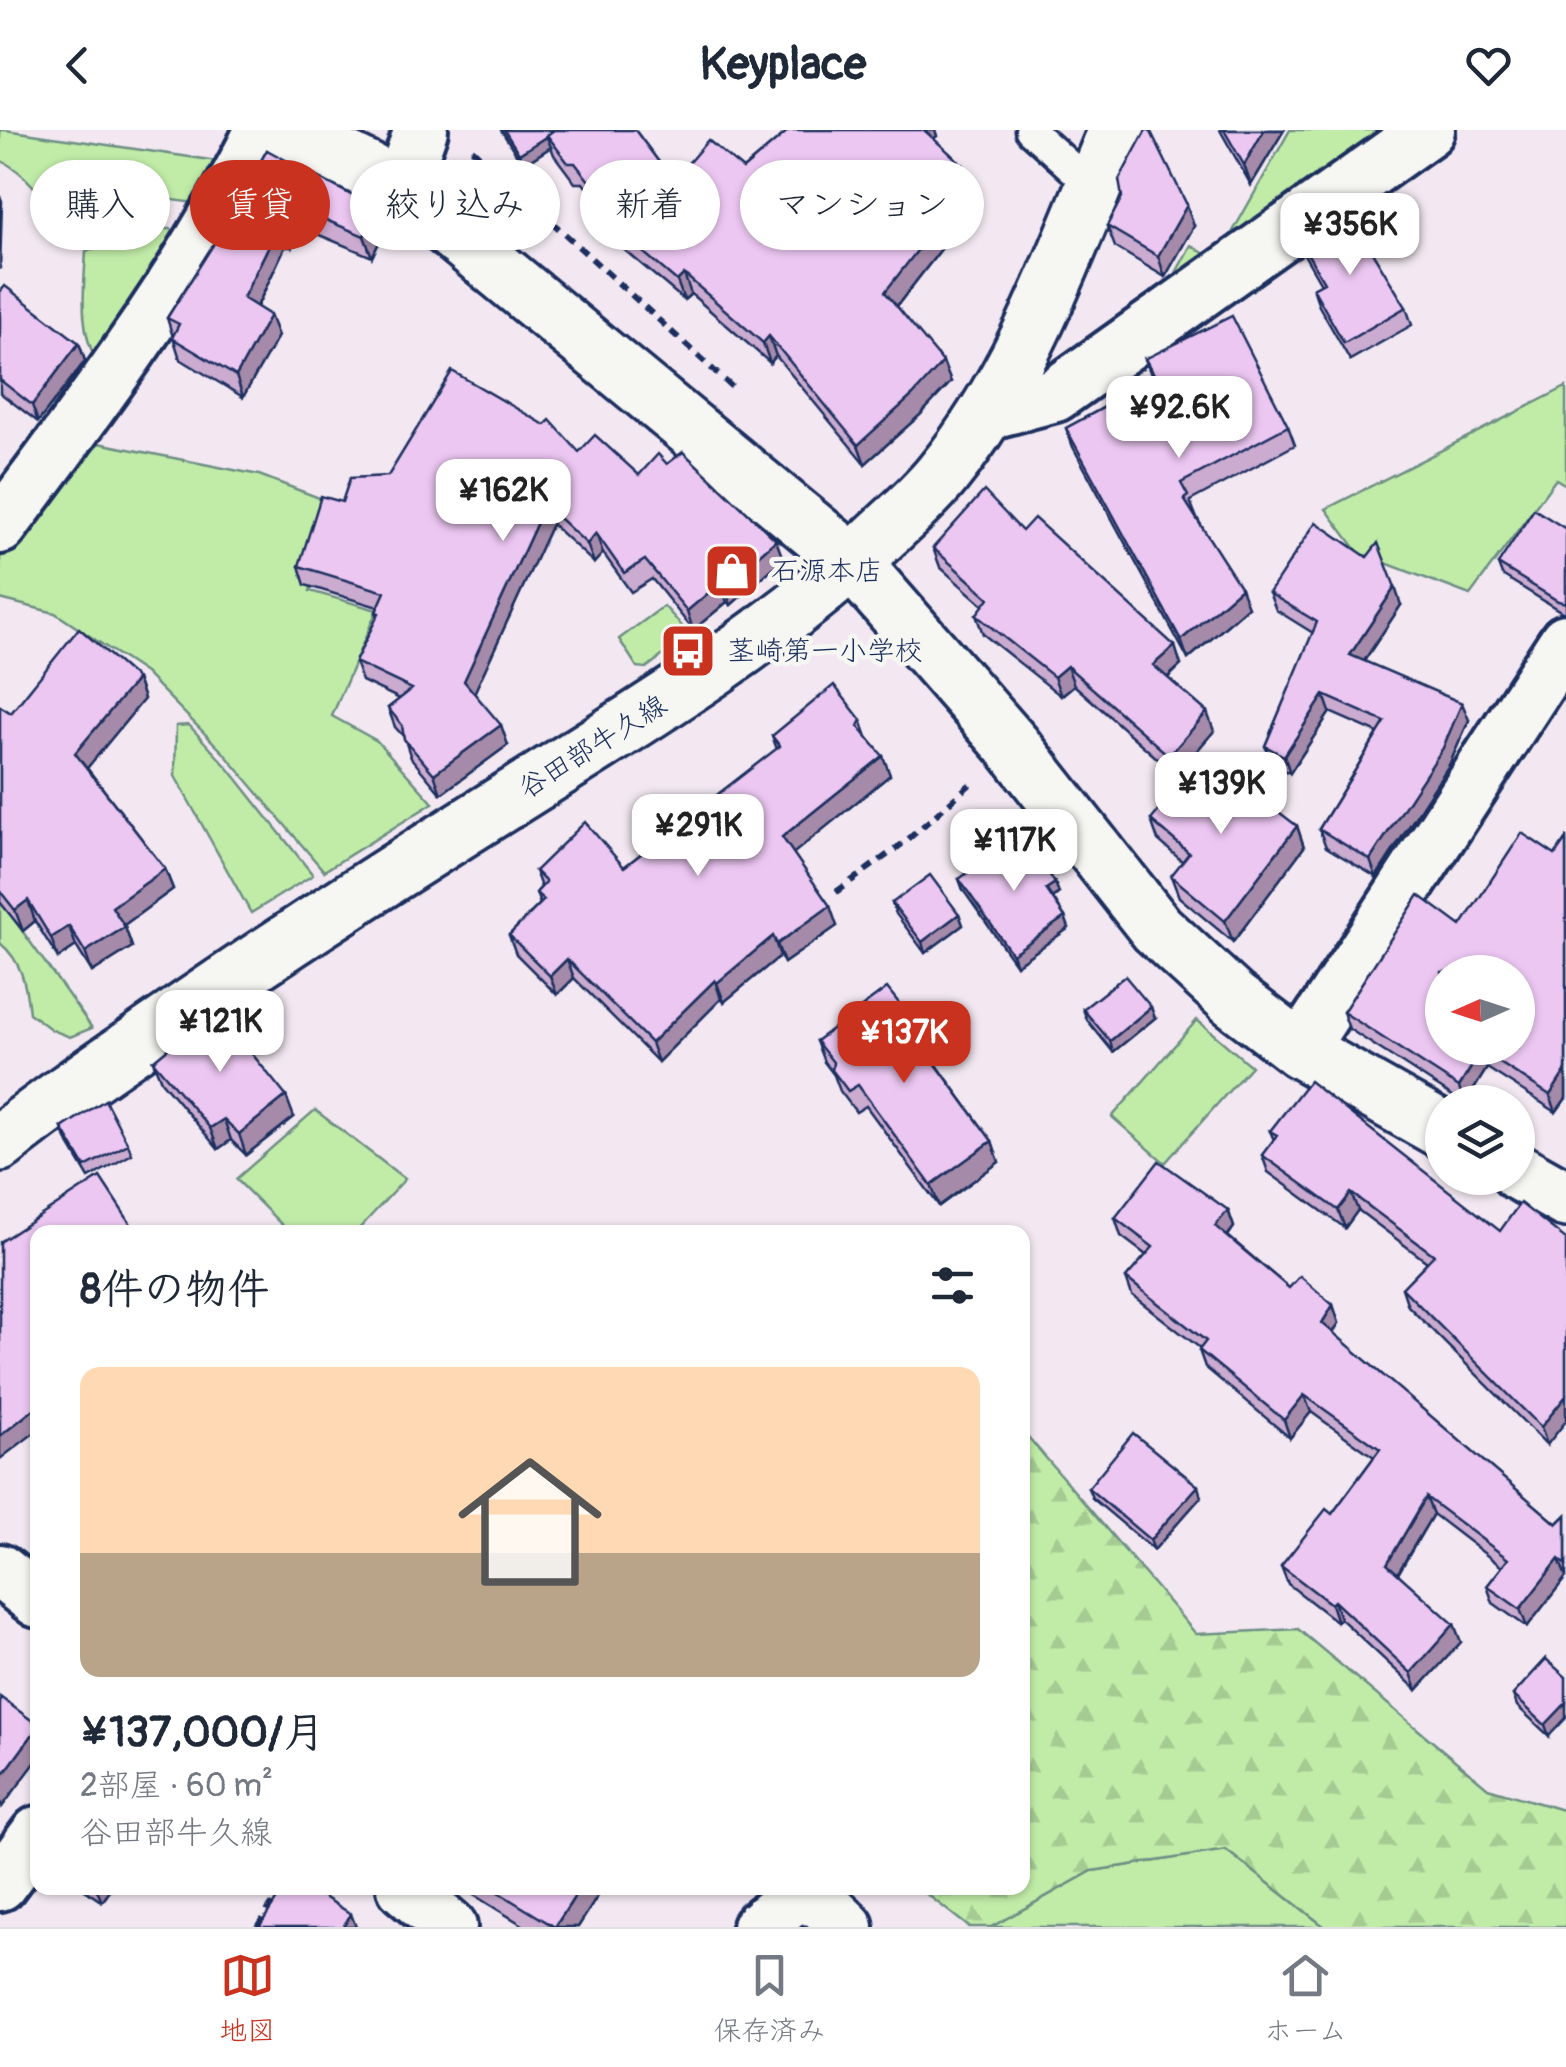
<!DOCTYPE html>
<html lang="ja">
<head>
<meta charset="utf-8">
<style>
	body { margin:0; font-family:Pangolin,"Klee One",sans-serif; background:#f2f2f3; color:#1f2937; height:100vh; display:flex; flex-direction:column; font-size:38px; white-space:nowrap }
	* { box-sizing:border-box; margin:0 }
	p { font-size:32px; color:#747a83 }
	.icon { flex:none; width:55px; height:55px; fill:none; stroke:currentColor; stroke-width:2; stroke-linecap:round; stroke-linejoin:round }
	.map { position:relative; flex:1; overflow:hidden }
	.sheet { position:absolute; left:30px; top:1095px; width:1000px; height:670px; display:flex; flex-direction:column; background:#fff; border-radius:20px; box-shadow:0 2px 8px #0004 }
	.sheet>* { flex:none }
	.top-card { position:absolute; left:30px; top:30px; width:1000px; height:90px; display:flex; gap:20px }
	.needle { width:65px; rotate:267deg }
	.fabs { position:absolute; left:1425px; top:825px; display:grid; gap:20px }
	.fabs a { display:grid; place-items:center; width:110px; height:110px; border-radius:50%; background:#fff; box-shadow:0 2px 8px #0004; font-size:50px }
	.price { position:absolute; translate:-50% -85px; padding:0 22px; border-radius:20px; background:#fff; color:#222; font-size:32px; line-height:65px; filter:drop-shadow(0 2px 5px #0008) }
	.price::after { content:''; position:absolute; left:50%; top:60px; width:30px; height:22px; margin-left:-15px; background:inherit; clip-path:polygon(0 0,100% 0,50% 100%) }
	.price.active { background:#c8321e; color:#fff }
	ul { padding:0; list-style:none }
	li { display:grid; align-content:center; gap:20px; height:530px; padding:0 50px }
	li+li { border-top:2px solid #e0e1e3 }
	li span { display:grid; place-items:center; height:310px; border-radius:20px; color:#555 }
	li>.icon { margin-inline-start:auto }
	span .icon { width:180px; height:180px; fill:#fffc; stroke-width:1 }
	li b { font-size:42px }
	h2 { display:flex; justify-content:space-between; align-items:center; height:120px; padding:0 50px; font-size:42px }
	.chip { padding:0 35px; border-radius:45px; background:#fff; box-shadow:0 2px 8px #0004; font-size:35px; line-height:90px }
	.chip.active { background:#c8321e; color:#fff }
	header { display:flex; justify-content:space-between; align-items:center; height:130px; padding:0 50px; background:#fff; font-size:45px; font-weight:700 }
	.tabs { display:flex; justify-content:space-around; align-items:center; height:140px; border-top:2px solid #e0e1e3; background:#fff; font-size:28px; color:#747a83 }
	.tabs a { display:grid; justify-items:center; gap:5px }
	.tabs .active { color:#c8321e }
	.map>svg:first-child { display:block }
	.green { fill:#c1eca8; stroke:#6e8e83; stroke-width:2.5 }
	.forest { fill:url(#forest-firs); stroke:#6e8e83; stroke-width:2.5 }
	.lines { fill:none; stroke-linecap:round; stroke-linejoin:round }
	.service-casing { stroke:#1b2f5e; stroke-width:35 }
	.minor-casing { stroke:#1b2f5e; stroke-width:60 }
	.tertiary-casing { stroke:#1b2f5e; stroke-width:62 }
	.secondary-casing { stroke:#1b2f5e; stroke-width:62 }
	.path { stroke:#1b2f5e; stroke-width:6; stroke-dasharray:10 8; stroke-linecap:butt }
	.service { stroke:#f6f6f2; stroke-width:28 }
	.minor { stroke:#f6f6f2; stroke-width:52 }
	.tertiary { stroke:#f6f6f2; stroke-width:55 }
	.secondary { stroke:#f6f6f2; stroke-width:55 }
	.wall { fill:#cbabd0; stroke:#1b2f5e; stroke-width:2.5 }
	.shaded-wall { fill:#a58ba9; stroke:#1b2f5e; stroke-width:2.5 }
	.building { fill:#ecc7f2; stroke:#1b2f5e; stroke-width:2.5; fill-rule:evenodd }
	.labels { text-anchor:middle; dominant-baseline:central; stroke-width:9; stroke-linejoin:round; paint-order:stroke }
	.poi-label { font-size:28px; fill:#1b2f5e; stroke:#f6f6f2; text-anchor:start }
	.street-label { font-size:28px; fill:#1b2f5e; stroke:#f6f6f2 }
</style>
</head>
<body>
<header><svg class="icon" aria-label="back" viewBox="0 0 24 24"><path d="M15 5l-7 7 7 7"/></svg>Keyplace<svg class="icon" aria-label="heart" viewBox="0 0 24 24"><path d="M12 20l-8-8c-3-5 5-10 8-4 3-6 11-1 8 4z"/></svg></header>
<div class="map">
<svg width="1566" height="1797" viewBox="0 0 1566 1797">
	<defs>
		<pattern id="forest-firs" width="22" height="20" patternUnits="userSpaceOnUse" patternTransform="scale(2.5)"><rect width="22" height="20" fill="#c1eca8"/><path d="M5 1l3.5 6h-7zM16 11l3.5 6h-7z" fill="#a5cb93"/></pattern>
	</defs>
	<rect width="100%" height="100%" fill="#f3e8f2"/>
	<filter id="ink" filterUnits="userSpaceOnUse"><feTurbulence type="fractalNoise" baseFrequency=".01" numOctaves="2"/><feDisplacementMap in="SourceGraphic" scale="20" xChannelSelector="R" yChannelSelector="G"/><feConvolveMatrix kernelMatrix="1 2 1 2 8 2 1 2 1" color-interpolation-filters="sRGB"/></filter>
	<g filter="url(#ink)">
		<g class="green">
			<path d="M0,0H5L217,31L194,73L152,67L55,88C41,64 26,43 0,30Z"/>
			<path d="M1290,0H1389L1392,5L1178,159L1170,154L1191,115L1211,128L1219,126Z"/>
			<path d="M160,99H171L182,106L97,232C78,198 84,159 86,121Z"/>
			<path d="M1566,257V355L1556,349L1470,465L1359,423L1326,379Z"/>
			<path d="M88,311L259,345L343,377L310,461L377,480L332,586L377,611L433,673L324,741L223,622L145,543L55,483L0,469V428Z"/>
			<path d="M664,476L690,505L646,538L637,537L619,509Z"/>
			<path d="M189,595L229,639L313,745L251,783L175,646L176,596Z"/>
			<path d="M0,770L92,898L70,907L52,900L29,883C26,855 22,831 0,813Z"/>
			<path d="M1197,890L1251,936L1165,1033L1112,987Z"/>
			<path d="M315,980L405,1049L356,1102H277L283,1096L236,1049Z"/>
			<path d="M1226,1720L1325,1797H991L1092,1741Z"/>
		</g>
		<path class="forest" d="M1023,1301L1196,1504L1298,1499L1488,1658L1566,1681V1797H1325L1226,1720L1092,1741L991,1797H969L919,1758H1022Z"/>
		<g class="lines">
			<g class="service-casing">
				<path id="service" d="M1030,0L1093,57"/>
			</g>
			<g class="minor-casing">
				<g id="minor">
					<path d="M400,59L421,0"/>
					<path d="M987,283L1055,265L1428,0"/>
					<path d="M0,397C95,270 192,143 262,0"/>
					<path d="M1300,920L1566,511"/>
					<path d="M0,1441L38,1471"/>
					<path d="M0,1754L38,1703"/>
					<path d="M404,1758L450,1797"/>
					<path d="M759,1797L792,1769L817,1768L847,1797"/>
				</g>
			</g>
			<g class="tertiary-casing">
				<g id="tertiary">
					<path d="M263,0C314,15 354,30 400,59L852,432L1013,616L1157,799L1233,869L1300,920L1442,1000"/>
					<path d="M1518,1042L1566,1069"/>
				</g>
			</g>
			<g class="secondary-casing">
				<path id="secondary" d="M0,1013C52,971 109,933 164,895C294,805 427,721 561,637C669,569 776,502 870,416C894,393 921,371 942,345C1025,244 1067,118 1117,0"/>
			</g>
			<g class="path">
				<path d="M472,19L732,257"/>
				<path d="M836,762L905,712L975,650"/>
				<path d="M257,1797L283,1758"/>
			</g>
			<use href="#service" class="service"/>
			<use href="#minor" class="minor"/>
			<use href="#tertiary" class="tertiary"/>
			<use href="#secondary" class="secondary"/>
		</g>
		<g class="wall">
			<path d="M501,0H635L673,51L743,39L789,0H935L937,6L933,9L966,43L980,69L897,176L951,252L920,285L865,334L776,226L770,233L691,164L684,170L622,118L615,98L616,96L583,53H575L554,25L551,17L523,35Z"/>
			<path d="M1220,0H1284L1251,55Z"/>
			<path d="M267,20L385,100L372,127L300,97L292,117H285L257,177L278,206L243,267L180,229L167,188L223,99Z"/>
			<path d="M1107,96H1194L1165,147L1115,117Z"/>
			<path d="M1299,109L1406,177L1412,195L1350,230L1319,176L1313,158L1321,154L1305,126Z"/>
			<path d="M0,162L79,213L85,231L38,292L0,263Z"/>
			<path d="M1145,229L1288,296L1295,315L1190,371L1196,386L1248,477L1188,529L1073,317L1066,298L1153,250Z"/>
			<path d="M579,322L639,345L667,334L783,429L731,475L727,472L693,500L652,449L631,462L603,423L594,433L552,394L474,563L508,615L441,664L411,628L404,607L395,597L388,578L400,569L362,551L355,532L378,486L376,482L378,477L305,455L299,436L342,372L388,346Z"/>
			<path d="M1566,399V483L1562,482L1502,445L1498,434Z"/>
			<path d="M1022,401L1181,535L1168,548L1214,601L1176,645L1074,555L1061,566L983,504L976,485L984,476L940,437L933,418Z"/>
			<path d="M1269,463L1401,475L1364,531L1469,590L1449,635L1376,747L1326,717L1319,699L1378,603L1330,582L1290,643L1272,633L1265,616L1313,503L1276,480Z"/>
			<path d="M137,549L144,569L87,638L165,739L173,759L124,795L132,817L92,842L76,816L58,828L35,791L23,801L0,772V576L11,583Z"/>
			<path d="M861,590L867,607L890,645L793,723L837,796L784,833L780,826L724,872L721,869L658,932L574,848L557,865L516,824L509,805L540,774L536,763L541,757L535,741L624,737L777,619L772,606Z"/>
			<path d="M1245,662L1297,696L1304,717L1233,812L1179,767L1171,746L1183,732L1158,710L1151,690Z"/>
			<path d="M1566,709V968L1556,982L1487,938L1466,972H1462L1349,899L1343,882L1555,725Z"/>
			<path d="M959,749L1055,753L1059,763L1053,768L1065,787L1069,798L1016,835L963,760Z"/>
			<path d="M892,773L959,784L963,795L925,823L896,784Z"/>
			<path d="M1083,879L1155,888L1113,922L1087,890Z"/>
			<path d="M816,911L924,917L992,1011L999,1032L939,1076L866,976L856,982L840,961L834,945L824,932Z"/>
			<path d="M153,931L294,987L246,1025L231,1010L218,1019L161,951Z"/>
			<path d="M62,998L128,1014L132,1024L89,1048L66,1009Z"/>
			<path d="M1270,1001L1500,1101L1547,1315L1408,1176L1402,1158L1427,1132L1358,1080L1345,1098L1268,1042L1262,1025L1274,1010Z"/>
			<path d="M1228,1080L1234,1097L1228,1106L1289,1158L1333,1175L1339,1193L1333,1203L1557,1394L1566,1385V1447L1527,1497L1493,1473L1487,1456L1502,1437L1433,1384L1398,1444L1461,1512L1417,1560L1340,1488L1337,1492L1288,1454L1281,1436L1332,1384L1374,1327L1311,1282L1290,1308L1205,1237L1199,1220L1200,1218L1132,1165L1126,1148L1146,1125L1121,1106L1115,1088Z"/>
			<path d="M1088,1358L1201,1367L1154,1420L1092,1368Z"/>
			<path d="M1546,1529L1549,1606L1517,1576L1513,1565Z"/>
			<path d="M82,1758H112L102,1772Z"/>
			<path d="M455,1758H603L578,1797H526L467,1761L466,1763Z"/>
		</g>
		<g class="shaded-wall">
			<path d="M920,0H935L937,6L925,15Z"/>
			<path d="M1264,0H1284L1251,55L1244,35Z"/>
			<path d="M547,7L551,17L523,35L519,24Z"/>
			<path d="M963,35L970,54L973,49L980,69L892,182L885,162L960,38Z"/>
			<path d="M0,66L2,71L0,140Z"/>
			<path d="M1187,75L1194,96L1165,147L1158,126Z"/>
			<path d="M292,76L300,97L292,117L285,96Z"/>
			<path d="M377,79L385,100L372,127L364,106Z"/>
			<path d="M278,97L285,117L251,189L243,168Z"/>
			<path d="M684,144L691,164L684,170L677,151Z"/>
			<path d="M270,185L278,206L243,267L236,246Z"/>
			<path d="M769,206L776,226L770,233L763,213Z"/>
			<path d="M79,213L85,231L38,292L32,275Z"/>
			<path d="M943,232L951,252L920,285L865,334L858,315Z"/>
			<path d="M545,375L552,394L471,570L464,551Z"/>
			<path d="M596,403L603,423L594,433L587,414Z"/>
			<path d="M776,410L783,429L731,475L724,456Z"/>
			<path d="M720,453L727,472L693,500L687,481Z"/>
			<path d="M1395,457L1401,475L1356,543L1350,525Z"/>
			<path d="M1241,458L1248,477L1188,529L1181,510Z"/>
			<path d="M1175,516L1181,535L1160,554L1153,535Z"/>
			<path d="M1067,536L1074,555L1061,566L1054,547Z"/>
			<path d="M137,549L144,569L83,643L75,623Z"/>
			<path d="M1324,565L1330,582L1290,643L1284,626Z"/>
			<path d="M1462,573L1469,590L1449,635L1376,747L1370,730Z"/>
			<path d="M1207,582L1214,601L1176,645L1169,626Z"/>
			<path d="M501,595L508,615L441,664L434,644Z"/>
			<path d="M883,626L890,645L789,727L782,707Z"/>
			<path d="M1297,696L1304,717L1233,812L1225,791Z"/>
			<path d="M165,739L173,759L120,798L112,777Z"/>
			<path d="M1055,753L1059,763L1050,769L1046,759Z"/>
			<path d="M28,770L35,791L23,801L15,780Z"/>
			<path d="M830,776L837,796L784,833L777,814Z"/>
			<path d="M959,784L963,795L925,823L922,812Z"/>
			<path d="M1065,787L1069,798L1016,835L1012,824Z"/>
			<path d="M69,796L76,816L58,828L51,808Z"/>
			<path d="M125,797L132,817L92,842L85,822Z"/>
			<path d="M773,806L780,826L724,872L717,853Z"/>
			<path d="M567,829L574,848L557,865L550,846Z"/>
			<path d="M715,850L721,869L658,932L651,913Z"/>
			<path d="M1151,877L1155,888L1113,922L1110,911Z"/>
			<path d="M917,896L924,917L918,921L911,900Z"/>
			<path d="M1481,921L1487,938L1466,972H1464L1459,957Z"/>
			<path d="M1566,940V968L1556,982L1550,965Z"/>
			<path d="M286,966L294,987L246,1025L239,1004Z"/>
			<path d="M224,989L231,1010L218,1019L210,998Z"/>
			<path d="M992,1011L999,1032L939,1076L931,1055Z"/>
			<path d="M1351,1063L1358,1080L1345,1098L1338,1080Z"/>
			<path d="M1228,1080L1234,1097L1222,1113L1215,1096Z"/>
			<path d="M1333,1175L1339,1193L1328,1210L1322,1193Z"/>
			<path d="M1304,1265L1311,1282L1290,1308L1284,1290Z"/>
			<path d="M1566,1266V1291L1547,1315L1541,1297Z"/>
			<path d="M38,1276V1300L0,1329V1306Z"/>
			<path d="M1198,1356L1201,1367L1154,1420L1150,1410Z"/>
			<path d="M1426,1367L1433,1384L1393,1451L1387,1434Z"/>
			<path d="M1559,1429L1566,1447L1527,1497L1520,1479Z"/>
			<path d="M1334,1471L1340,1488L1337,1492L1331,1474Z"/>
			<path d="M1454,1494L1461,1512L1417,1560L1411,1543Z"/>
			<path d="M1566,1573V1588L1549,1606L1545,1595Z"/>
			<path d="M38,1597V1629L2,1677L0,1671V1649Z"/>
			<path d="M96,1758H112L102,1772Z"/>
			<path d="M580,1758H603L578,1797H555Z"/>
			<path d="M351,1784L356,1797H343Z"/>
		</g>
		<g class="building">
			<path d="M504,0H554L547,6L519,24Z"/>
			<path d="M554,0H635L673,51L708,10L743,39L789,0H924L963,35L960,38L973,49L885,162L943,232L913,265L858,315L769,206L763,213L684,144L677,151L615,98L620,91L575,33H568L547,5Z"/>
			<path d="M1146,0H1150L1187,75L1158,126L1107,96L1122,67L1119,50Z"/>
			<path d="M1224,0H1264L1244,35Z"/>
			<path d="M267,20L377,79L364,106L292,76L285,96L278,97L243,168L270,185L236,246L172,208L179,194L167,188L223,99Z"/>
			<path d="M1347,81L1406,177L1344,213L1313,158L1324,152L1299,109Z"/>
			<path d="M5,156L79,213L32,275L0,250V162Z"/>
			<path d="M1232,186L1288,296L1181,353L1188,366L1184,369L1241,458L1181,510L1066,298L1157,249L1145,229Z"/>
			<path d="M452,241L545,295L550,290L579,322L595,305L639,345L658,324L667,334L683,322L776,410L724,456L720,453L687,481L645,430L624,443L596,403L587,414L545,375L464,551L501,595L434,644L404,609L402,595L388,578L412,559L355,532L379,483L376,482L385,462L299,436L321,366L342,372L350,348L388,346Z"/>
			<path d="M984,361L1022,401L1034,388L1175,516L1153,535L1207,582L1169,626L1067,536L1054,547L976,485L989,468L933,418Z"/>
			<path d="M1534,379L1566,399V473L1558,471L1498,434Z"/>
			<path d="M1316,392L1367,427L1378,413L1395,457L1350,525L1462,573L1443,618L1370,730L1319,699L1385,592L1324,565L1284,626L1265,616L1317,492L1269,463Z"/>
			<path d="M79,498L137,549L75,623L165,739L112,777L125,797L85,822L69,796L51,808L28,770L15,780L0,761V576L11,583Z"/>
			<path d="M834,555L861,590L858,596L883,626L782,707L830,776L777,814L773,806L717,853L715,850L651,913L567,829L550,846L509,805L544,770L536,763L546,752L535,741L585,692L624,737L780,616L772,606Z"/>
			<path d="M1204,627L1245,662L1249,659L1297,696L1225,791L1171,746L1189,723L1151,690Z"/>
			<path d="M1522,703L1555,725L1566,709V940L1550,965L1481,921L1459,957L1343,882L1419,765L1461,796ZM1442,842H1518V918H1442Z"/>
			<path d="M1026,708L1055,753L1046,759L1065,787L1012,824L959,749L1012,711L1016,716Z"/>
			<path d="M930,745L959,784L922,812L892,773Z"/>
			<path d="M1125,846L1151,877L1110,911L1083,879Z"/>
			<path d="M887,858L917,896L911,900L992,1011L931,1055L858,955L848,961L832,940L833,932L816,911Z"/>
			<path d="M216,879L286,966L239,1004L224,989L210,998L153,931Z"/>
			<path d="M1309,951L1500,1101L1520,1073L1566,1109V1266L1541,1297L1402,1158L1434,1125L1351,1063L1338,1080L1262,1025L1277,1005L1270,1001Z"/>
			<path d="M105,970L128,1014L85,1037L62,998Z"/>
			<path d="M1159,1031L1228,1080L1215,1096L1289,1158L1300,1146L1333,1175L1322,1193L1557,1394L1566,1385V1435L1559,1429L1520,1479L1487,1456L1508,1429L1426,1367L1387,1434L1454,1494L1411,1543L1334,1471L1331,1474L1281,1436L1326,1379L1332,1384L1380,1319L1304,1265L1284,1290L1199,1220L1206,1211L1126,1148L1153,1117L1115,1088Z"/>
			<path d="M100,1047L136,1102H38V1276L0,1306V1112Z"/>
			<path d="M1133,1303L1198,1356L1150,1410L1088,1358Z"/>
			<path d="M1546,1529L1566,1547V1573L1545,1595L1513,1565Z"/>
			<path d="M0,1567L38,1595V1597L0,1649Z"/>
			<path d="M284,1758H310L351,1784L343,1797H259Z"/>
			<path d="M491,1758H580L555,1797Z"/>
		</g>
	</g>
	<defs>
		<g id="shop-square" transform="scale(2.875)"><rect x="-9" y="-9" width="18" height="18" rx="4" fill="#c8321e" stroke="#f6f6f2"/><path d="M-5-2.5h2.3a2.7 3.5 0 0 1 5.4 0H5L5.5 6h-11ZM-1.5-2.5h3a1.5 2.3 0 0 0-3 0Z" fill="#fff"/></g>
		<g id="bus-square" transform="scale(2.875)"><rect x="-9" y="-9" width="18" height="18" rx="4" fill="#c8321e" stroke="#f6f6f2"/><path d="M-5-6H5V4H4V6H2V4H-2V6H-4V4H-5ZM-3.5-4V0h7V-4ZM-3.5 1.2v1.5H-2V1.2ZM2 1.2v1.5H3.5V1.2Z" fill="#fff"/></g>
	</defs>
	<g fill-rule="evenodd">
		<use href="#shop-square" x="732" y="441"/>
		<use href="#bus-square" x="688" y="521"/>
	</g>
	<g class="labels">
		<g class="poi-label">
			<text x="771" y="441">石源本店</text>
			<text x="727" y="521">茎崎第一小学校</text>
		</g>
		<g class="street-label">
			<text transform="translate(593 617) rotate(-32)">谷田部牛久線</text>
		</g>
	</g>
</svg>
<div class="fabs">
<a><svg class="needle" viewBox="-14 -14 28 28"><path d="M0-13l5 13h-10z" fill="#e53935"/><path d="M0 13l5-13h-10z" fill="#747a83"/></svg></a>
<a><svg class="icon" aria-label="layers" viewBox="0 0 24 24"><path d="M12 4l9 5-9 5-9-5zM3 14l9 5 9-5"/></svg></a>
</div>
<b class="price" style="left:1350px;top:148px">¥356K</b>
<b class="price" style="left:1179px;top:331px">¥92.6K</b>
<b class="price" style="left:503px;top:414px">¥162K</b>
<b class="price" style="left:1221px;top:707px">¥139K</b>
<b class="price" style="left:698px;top:749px">¥291K</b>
<b class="price" style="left:1014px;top:764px">¥117K</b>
<b class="price" style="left:220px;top:945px">¥121K</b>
<b class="price active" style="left:904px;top:956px">¥137K</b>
<div class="top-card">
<a class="chip">購入</a>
<a class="chip active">賃貸</a>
<a class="chip">絞り込み</a>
<a class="chip">新着</a>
<a class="chip">マンション</a>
</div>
<section class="sheet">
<h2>8件の物件<svg class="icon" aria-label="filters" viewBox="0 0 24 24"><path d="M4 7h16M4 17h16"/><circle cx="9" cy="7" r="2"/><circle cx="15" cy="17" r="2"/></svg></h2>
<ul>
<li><span style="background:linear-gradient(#ffd9b3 60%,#b9a48a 0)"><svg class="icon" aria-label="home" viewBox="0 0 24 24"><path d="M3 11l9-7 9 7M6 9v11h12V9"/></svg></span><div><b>¥137,000/月</b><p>2部屋 · 60 m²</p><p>谷田部牛久線</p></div></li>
</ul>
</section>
</div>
<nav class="tabs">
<a class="active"><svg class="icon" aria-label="map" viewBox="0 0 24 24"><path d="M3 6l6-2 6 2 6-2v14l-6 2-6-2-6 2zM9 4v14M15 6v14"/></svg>地図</a>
<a><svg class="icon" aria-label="saved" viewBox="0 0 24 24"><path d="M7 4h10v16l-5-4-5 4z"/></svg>保存済み</a>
<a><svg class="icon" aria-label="home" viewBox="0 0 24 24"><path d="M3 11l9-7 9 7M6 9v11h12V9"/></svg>ホーム</a>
</nav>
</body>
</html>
